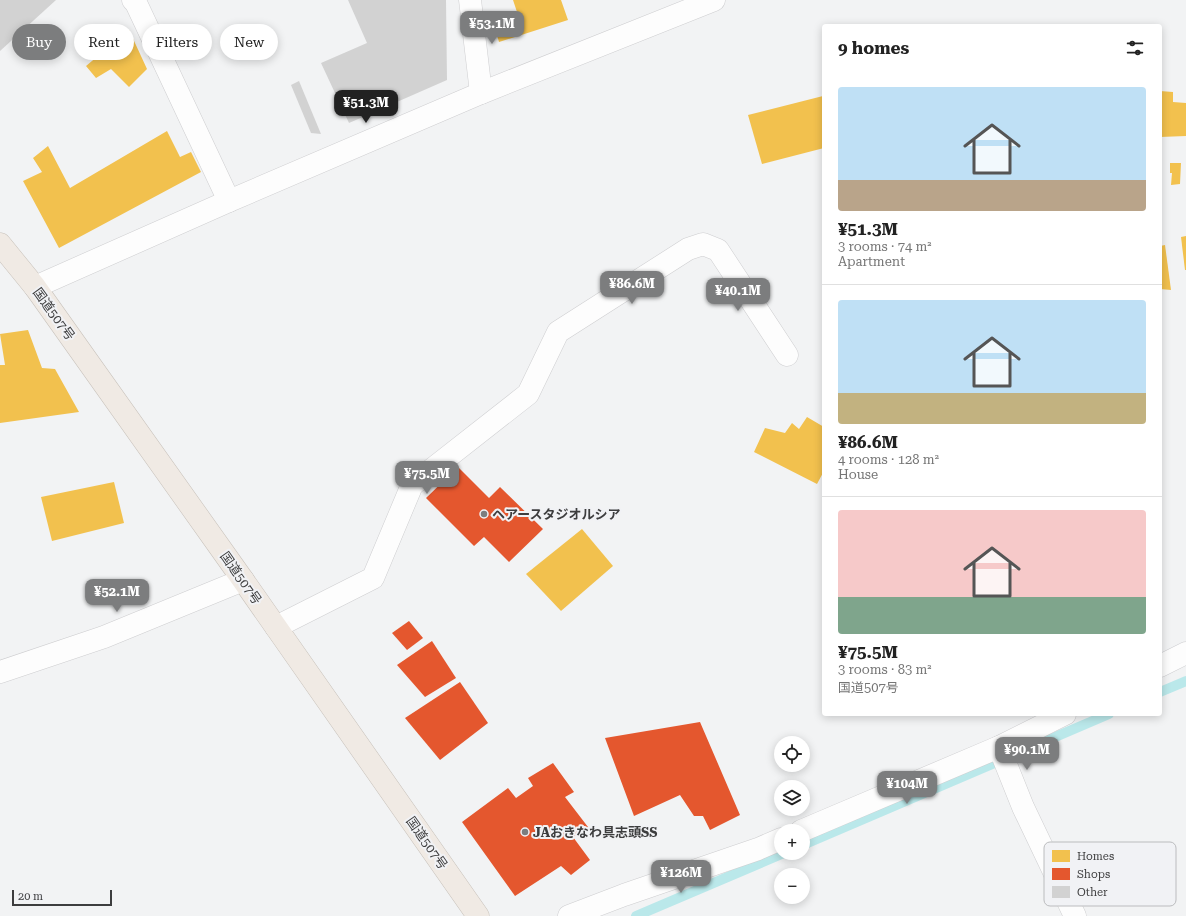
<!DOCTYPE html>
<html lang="en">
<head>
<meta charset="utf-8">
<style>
	body { margin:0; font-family:"Roboto Serif","Noto Sans JP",serif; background:#f6f6f6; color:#222; height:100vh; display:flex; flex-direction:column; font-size:15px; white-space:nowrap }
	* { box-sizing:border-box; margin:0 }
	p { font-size:13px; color:#767676 }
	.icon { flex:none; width:22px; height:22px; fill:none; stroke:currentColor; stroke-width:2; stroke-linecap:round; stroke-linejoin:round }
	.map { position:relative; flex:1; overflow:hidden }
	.panel { position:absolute; left:822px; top:24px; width:340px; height:692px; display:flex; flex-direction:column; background:#fff; border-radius:4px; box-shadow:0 2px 10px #0003 }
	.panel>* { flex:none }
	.banner { position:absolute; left:12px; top:24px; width:380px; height:36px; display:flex; gap:8px }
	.fabs { position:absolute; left:774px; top:736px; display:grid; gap:8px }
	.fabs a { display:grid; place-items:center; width:36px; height:36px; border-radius:50%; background:#fff; box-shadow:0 2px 10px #0003; font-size:20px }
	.scale { position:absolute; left:12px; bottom:10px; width:100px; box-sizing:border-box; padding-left:4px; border:2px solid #3d3d3e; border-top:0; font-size:11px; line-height:14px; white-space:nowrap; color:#3d3d3e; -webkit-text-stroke:3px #f1f2f5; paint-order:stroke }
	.price { position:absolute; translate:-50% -34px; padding:0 9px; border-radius:8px; background:#7c7d7e; color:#fff; font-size:13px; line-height:26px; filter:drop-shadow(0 1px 2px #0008) }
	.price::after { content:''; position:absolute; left:50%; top:24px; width:12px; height:9px; margin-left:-6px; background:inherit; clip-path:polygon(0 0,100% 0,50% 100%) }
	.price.current { background:#222; color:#fff }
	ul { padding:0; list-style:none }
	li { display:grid; align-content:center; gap:8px; height:212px; padding:0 16px }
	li+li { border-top:1px solid #e0e0e0 }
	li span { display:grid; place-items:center; height:124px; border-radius:4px; color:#555 }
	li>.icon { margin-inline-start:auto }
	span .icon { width:72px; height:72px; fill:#fffc; stroke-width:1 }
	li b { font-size:17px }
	h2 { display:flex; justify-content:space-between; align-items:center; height:48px; padding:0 16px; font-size:17px }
	.chip { padding:0 14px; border-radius:18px; background:#fff; box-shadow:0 2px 10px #0003; font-size:14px; line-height:36px }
	.chip.current { background:#7c7d7e; color:#fff }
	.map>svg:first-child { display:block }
	.homes { fill:#f2c14e }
	.shops { fill:#e4572e }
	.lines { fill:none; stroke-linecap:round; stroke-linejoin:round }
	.stream { stroke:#bae8ea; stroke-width:10 }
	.building { fill:#d2d2d2 }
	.street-casing { stroke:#ceced0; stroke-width:23 }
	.secondary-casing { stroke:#ceced0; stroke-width:23 }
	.highway-casing { stroke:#c7c1ba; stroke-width:23 }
	.street { stroke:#fdfdfd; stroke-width:22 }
	.secondary { stroke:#fdfdfd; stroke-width:22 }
	.highway { stroke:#f0eae4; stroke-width:22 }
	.poi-dot { fill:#7c7d7e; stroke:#f1f2f5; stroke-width:1.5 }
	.labels { text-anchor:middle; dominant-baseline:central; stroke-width:4; stroke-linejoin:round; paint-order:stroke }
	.street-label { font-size:13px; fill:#3d3d3e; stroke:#f1f2f5 }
	.poi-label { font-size:13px; font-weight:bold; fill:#3d3d3e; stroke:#f1f2f5; text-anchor:start }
	.key { fill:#f1f2f5; stroke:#bbbcbe; stroke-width:1 }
	.key-label { font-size:11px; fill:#3d3d3e }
</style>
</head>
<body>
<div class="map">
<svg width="1186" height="916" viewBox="0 0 1186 916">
	<rect width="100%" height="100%" fill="#f2f3f4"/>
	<g class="homes">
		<path d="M513,0H561L568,20L499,42L494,25L519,18Z"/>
		<path d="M129,30L147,69L129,87L111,69L96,78L86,66Z"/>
		<path d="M1160,91L1173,92V102L1186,103V136L1160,137Z"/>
		<path d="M823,96L824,148L762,164L748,115Z"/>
		<path d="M167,131L180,157L191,152L201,172L59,248L23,181L42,172L33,158L48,146L70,188Z"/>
		<path d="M1170,163H1181L1180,184L1171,185L1172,173H1170Z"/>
		<path d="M1186,236V270H1185L1181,237Z"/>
		<path d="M1165,245L1171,290L1160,289V246Z"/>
		<path d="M28,330L42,368L55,369L79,412L0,423V365H5L0,334Z"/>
		<path d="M807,417L824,427V471L817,484L754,452L765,428L785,433L792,423L799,429Z"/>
		<path d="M114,482L124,523L52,541L41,497Z"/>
		<path d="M582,529L613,566L561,611L526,574Z"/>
	</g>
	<g class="shops">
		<path d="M458,467L489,498L500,487L543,529L509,562L484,537L474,546L426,498Z"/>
		<path d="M409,621L423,638L407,650L392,633Z"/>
		<path d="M432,641L456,678L425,697L397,665Z"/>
		<path d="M460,682L488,723L440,760L405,718Z"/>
		<path d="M700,722L740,815L710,830L703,816H694L680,795L634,816L605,738Z"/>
		<path d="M553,763L574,792L565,797L588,827L573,837L590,860L571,875L561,866L515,896L462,822L508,788L516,798L533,786L528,778Z"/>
	</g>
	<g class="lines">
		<g class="stream">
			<path d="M1160,692L1186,681"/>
			<path d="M803,845L1109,714"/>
			<path d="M636,916L784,853"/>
		</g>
	</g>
	<g class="building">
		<path d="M0,0H56L0,51Z"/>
		<path d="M348,0H446L447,80L349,123L321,63L367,43Z"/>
		<path d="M299,81L321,134L311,133L291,85Z"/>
	</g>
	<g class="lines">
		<g class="street-casing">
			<g id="street">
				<path d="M133,0L136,3L229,201"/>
				<path d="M470,0L481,93"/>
				<path d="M276,627L373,578L412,485L528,394L558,332L688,249L703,244L718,250L787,355"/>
				<path d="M1160,666L1186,653"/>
				<path d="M0,672L104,637L243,580"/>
				<path d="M999,747L1023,807L1075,916"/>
				<path d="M801,831L999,747L1065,714"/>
				<path d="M569,916L624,895L758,849L781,839"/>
			</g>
		</g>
		<g class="secondary-casing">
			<path id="secondary" d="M35,287L229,201L481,93L714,0"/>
		</g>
		<g class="highway-casing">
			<path id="highway" d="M0,244L35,287L243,580L478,916"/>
		</g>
		<use href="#street" class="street"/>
		<use href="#secondary" class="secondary"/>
		<use href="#highway" class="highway"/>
	</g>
	<g class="poi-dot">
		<circle cx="484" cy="514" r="4"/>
		<circle cx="525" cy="832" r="4"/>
	</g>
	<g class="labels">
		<g class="street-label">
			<text transform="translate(54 314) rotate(54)">国道507号</text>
			<text transform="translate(241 578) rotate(55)">国道507号</text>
			<text transform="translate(427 843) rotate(55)">国道507号</text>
		</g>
		<g class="poi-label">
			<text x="492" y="514">ヘアースタジオルシア</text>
			<text x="533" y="832">JAおきなわ具志頭SS</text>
		</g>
	</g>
	<rect x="1044" y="842" width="132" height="64" rx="6" class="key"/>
	<rect x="1052" y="850" width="18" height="12" fill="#f2c14e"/>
	<rect x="1052" y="868" width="18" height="12" fill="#e4572e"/>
	<rect x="1052" y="886" width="18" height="12" fill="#d2d2d2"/>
	<g class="key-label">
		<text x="1077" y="860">Homes</text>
		<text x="1077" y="878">Shops</text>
		<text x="1077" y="896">Other</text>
	</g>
</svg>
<div class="fabs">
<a><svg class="icon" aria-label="locate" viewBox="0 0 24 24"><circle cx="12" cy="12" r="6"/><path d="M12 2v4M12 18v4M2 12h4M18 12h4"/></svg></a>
<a><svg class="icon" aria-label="layers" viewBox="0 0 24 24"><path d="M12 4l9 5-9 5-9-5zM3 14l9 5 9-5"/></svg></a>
<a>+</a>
<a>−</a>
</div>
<div class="scale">20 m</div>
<b class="price" style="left:492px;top:45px">¥53.1M</b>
<b class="price current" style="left:366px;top:124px">¥51.3M</b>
<b class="price" style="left:632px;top:305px">¥86.6M</b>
<b class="price" style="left:738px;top:312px">¥40.1M</b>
<b class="price" style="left:427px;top:495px">¥75.5M</b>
<b class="price" style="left:117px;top:613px">¥52.1M</b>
<b class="price" style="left:1027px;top:771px">¥90.1M</b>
<b class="price" style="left:907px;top:805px">¥104M</b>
<b class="price" style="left:681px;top:894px">¥126M</b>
<div class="banner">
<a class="chip current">Buy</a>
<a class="chip">Rent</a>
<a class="chip">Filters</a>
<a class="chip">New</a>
</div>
<section class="panel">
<h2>9 homes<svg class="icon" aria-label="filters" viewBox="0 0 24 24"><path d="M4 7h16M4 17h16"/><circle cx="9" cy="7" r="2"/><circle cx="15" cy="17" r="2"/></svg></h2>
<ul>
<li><span style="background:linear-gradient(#bfe0f5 75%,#b9a48a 0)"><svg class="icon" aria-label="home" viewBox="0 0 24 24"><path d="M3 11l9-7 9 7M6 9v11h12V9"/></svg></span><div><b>¥51.3M</b><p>3 rooms · 74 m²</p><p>Apartment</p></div></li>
<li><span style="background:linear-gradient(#bfe0f5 75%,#c2b280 0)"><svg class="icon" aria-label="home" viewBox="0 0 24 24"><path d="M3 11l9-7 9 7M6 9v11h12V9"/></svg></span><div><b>¥86.6M</b><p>4 rooms · 128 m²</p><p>House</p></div></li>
<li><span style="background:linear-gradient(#f6c9c9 70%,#7fa58c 0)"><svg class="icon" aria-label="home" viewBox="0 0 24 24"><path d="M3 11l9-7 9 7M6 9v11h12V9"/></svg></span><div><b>¥75.5M</b><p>3 rooms · 83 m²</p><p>国道507号</p></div></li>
</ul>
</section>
</div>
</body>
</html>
